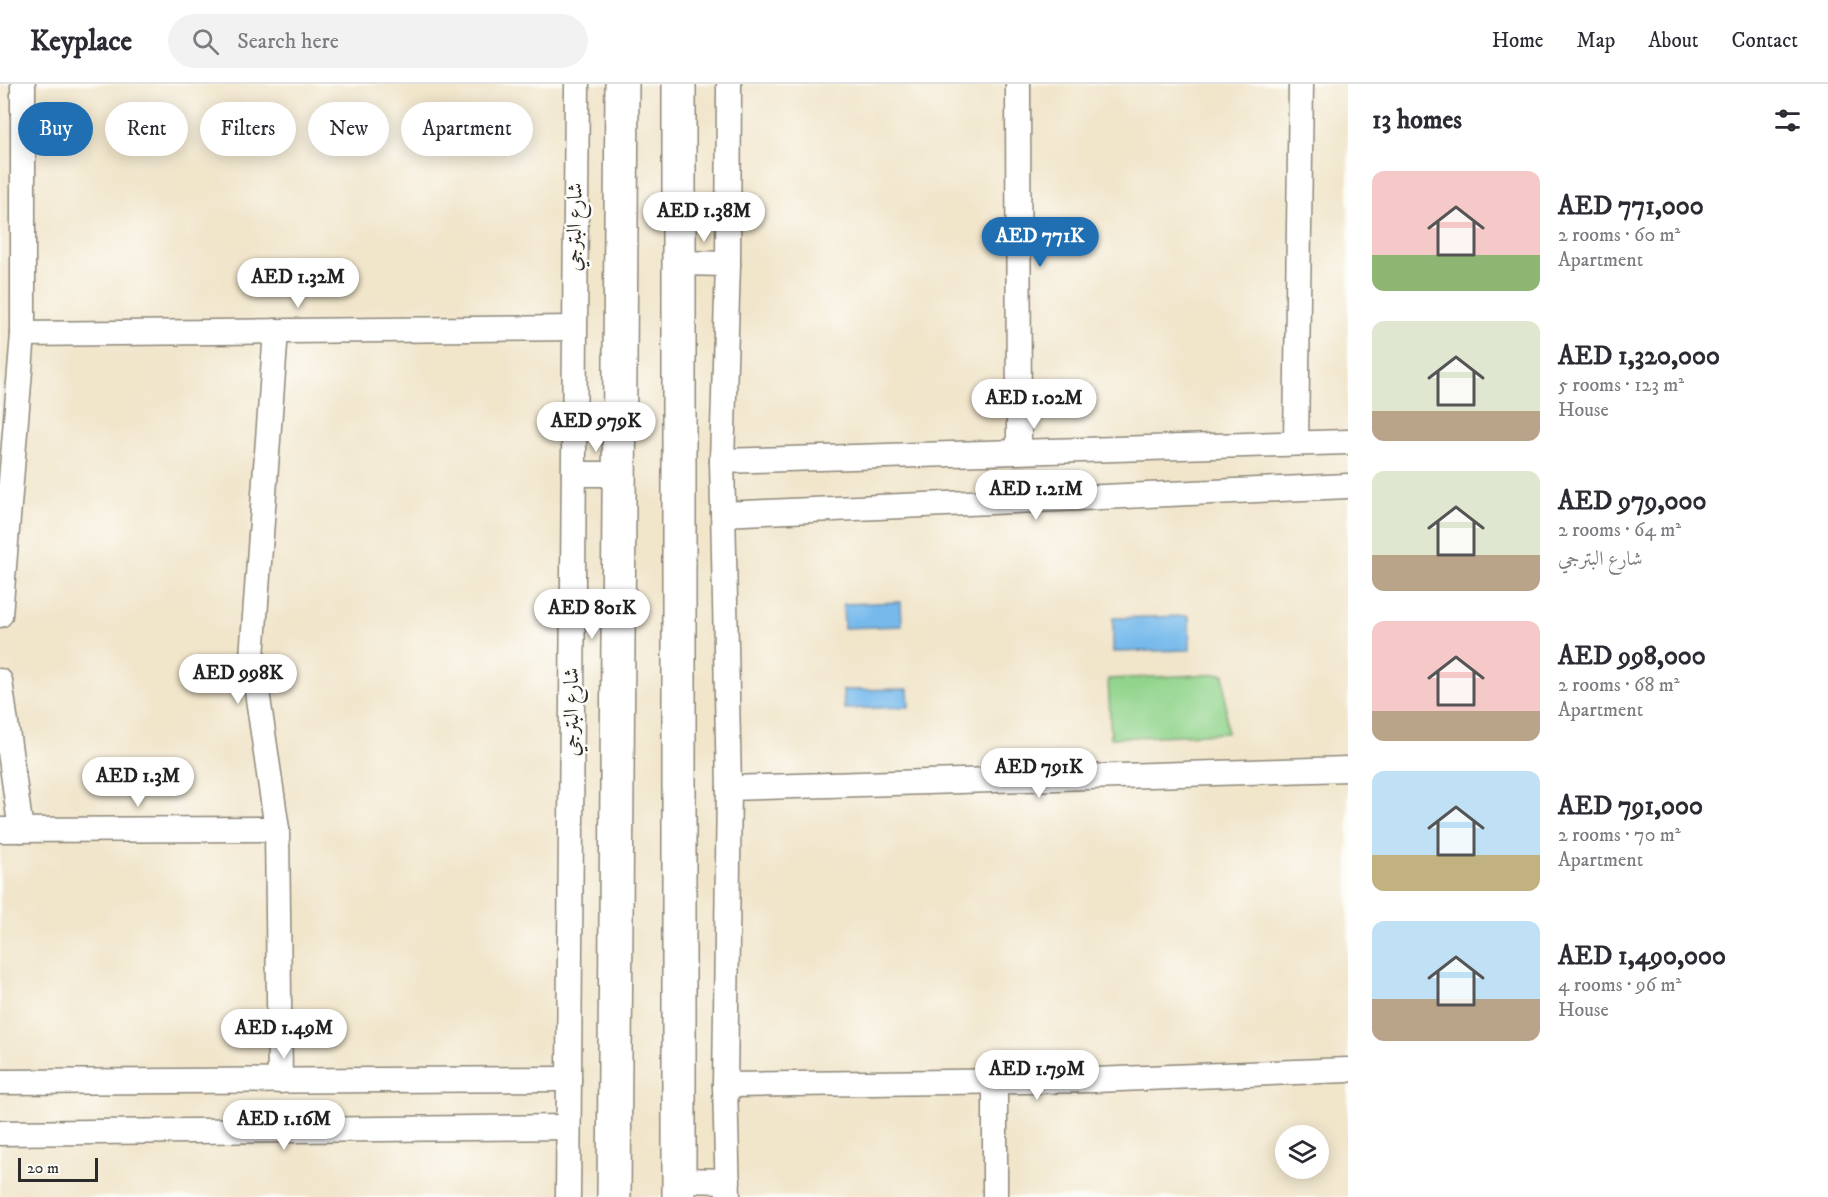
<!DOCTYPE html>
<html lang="en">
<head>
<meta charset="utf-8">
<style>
	body { margin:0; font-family:"IM FELL DW Pica",Amiri,serif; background:#f2f2f3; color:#2b2b33; height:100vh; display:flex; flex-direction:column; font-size:22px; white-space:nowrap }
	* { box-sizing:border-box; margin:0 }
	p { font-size:20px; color:#7c7c81 }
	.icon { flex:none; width:33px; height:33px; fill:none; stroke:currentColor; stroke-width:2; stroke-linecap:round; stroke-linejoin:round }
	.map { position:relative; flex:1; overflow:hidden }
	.details { display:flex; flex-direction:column; background:#fff; width:480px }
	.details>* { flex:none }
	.banner { position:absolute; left:18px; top:18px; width:570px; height:54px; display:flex; gap:12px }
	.tools { position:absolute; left:1275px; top:1041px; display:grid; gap:12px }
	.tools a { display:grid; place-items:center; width:54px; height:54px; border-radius:50%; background:#fff; box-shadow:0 3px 15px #0003; font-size:30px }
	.scale { position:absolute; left:18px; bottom:15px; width:80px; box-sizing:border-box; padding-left:6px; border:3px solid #2b2b2b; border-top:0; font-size:16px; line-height:21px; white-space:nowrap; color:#2b2b2b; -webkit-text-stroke:4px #fdfcf7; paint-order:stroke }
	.price { position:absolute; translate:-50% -51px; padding:0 14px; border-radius:21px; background:#fff; color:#222; font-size:20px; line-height:39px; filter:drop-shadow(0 2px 3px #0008) }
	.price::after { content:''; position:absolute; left:50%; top:36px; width:18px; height:14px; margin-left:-9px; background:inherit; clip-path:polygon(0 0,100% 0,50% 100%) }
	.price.active { background:#1f6fb2; color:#fff }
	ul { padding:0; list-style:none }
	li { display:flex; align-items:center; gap:18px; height:150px; padding:0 24px }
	li span { display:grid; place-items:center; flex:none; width:168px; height:120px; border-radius:12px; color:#555 }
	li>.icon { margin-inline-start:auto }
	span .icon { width:72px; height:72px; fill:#fffc; stroke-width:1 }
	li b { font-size:26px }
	h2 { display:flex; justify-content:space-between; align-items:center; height:72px; padding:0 24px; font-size:26px }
	.tag { padding:0 21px; border-radius:27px; background:#fff; box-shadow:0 3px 15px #0003; font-size:21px; line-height:54px }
	.tag.active { background:#1f6fb2; color:#fff }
	header { display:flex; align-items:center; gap:36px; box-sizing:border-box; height:84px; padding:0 30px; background:#fff; border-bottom:2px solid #e1e1e2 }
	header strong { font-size:28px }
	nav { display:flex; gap:33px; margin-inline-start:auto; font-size:21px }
	.search { width:420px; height:54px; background:#f2f2f3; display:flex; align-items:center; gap:15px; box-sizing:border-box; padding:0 21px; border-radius:33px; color:#7c7c81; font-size:22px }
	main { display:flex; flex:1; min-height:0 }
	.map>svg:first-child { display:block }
	.green { fill:#91d48c; stroke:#5e805c; stroke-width:1.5 }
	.water { fill:#76baec; stroke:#50728c; stroke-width:1.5 }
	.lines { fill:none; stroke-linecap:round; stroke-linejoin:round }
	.minor-casing { stroke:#8e887a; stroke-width:27 }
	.secondary-casing { stroke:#8e887a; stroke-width:36 }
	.minor { stroke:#fff; stroke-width:24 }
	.secondary { stroke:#fff; stroke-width:33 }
	.labels { text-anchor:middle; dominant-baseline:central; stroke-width:4.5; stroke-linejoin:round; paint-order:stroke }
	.street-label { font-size:21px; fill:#2b2b2b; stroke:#fdfcf7 }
</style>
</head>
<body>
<header>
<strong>Keyplace</strong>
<div class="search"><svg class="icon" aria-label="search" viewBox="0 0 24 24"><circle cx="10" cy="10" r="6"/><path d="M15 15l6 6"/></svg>Search here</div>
<nav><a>Home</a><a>Map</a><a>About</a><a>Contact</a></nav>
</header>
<main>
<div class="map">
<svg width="1348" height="1113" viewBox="0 0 1348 1113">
	<rect width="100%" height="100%" fill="#fdfcf7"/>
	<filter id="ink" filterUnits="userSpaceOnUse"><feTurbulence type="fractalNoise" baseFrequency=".0167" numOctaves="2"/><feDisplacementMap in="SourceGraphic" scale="12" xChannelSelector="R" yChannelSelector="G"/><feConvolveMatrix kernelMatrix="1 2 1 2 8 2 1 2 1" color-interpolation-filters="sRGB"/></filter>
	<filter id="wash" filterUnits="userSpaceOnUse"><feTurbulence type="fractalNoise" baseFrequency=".008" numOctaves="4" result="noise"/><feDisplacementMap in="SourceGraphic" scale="24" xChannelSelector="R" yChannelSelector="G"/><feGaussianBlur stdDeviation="1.35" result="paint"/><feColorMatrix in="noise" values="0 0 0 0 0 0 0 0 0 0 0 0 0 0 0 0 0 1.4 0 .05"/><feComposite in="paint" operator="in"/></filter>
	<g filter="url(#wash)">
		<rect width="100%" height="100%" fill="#f1e5ca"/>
		<path class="green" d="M1224,590L1227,649L1111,654L1108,595Z"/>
		<g class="water">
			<path d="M901,518L902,542L844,544L843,520Z"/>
			<path d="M1189,532L1190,566L1113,568V534Z"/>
			<path d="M908,605L909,623L844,625L843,606Z"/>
		</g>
	</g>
	<g filter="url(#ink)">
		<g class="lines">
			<g class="minor-casing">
				<g id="minor">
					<path d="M1018,0L1019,367"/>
					<path d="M679,179L728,180"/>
					<path d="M276,247L252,573L277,745L280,997"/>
					<path d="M23,250L574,244"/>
					<path d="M1296,359L1301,0"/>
					<path d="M722,377L1348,358"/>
					<path d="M574,390H619"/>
					<path d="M723,430L1348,402"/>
					<path d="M0,531L23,250V0"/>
					<path d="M0,597L21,746"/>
					<path d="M729,704L1348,685"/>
					<path d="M0,746L277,745"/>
					<path d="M995,996V1113"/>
					<path d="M0,998L569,995"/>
					<path d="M725,1001L1094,996L1348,986"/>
					<path d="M0,1049L568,1043"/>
					<path d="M679,1096L728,1097"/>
					<path d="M568,1113L577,0"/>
					<path d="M728,1113L725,1001L729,704L722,377L728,180L729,0"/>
				</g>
			</g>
			<g class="secondary-casing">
				<g id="secondary">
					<path d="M614,1113L622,0"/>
					<path d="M679,1113V0"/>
				</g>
			</g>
			<use href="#minor" class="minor"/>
			<use href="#secondary" class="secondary"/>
		</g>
	</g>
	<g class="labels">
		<g class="street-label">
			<text transform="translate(575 143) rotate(-89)">شارع البترجي</text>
			<text transform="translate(572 628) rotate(-90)">شارع البترجي</text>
		</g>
	</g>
</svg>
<div class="tools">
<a><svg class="icon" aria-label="layers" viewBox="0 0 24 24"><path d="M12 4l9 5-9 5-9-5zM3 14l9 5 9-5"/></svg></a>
</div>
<div class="scale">20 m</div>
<b class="price" style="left:704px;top:159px">AED 1.38M</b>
<b class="price active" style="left:1040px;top:184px">AED 771K</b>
<b class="price" style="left:298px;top:225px">AED 1.32M</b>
<b class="price" style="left:1034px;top:346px">AED 1.02M</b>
<b class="price" style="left:596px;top:369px">AED 979K</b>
<b class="price" style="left:1036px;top:437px">AED 1.21M</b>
<b class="price" style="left:592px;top:556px">AED 801K</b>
<b class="price" style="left:238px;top:621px">AED 998K</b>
<b class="price" style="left:1039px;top:715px">AED 791K</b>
<b class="price" style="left:138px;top:724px">AED 1.3M</b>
<b class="price" style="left:284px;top:976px">AED 1.49M</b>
<b class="price" style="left:1037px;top:1017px">AED 1.79M</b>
<b class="price" style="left:284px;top:1067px">AED 1.16M</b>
<div class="banner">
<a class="tag active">Buy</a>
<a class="tag">Rent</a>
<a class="tag">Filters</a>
<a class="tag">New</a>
<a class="tag">Apartment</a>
</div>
</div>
<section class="details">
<h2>13 homes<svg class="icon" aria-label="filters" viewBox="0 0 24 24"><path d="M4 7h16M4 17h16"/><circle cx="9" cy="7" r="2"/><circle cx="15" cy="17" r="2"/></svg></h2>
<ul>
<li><span style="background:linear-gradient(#f6c9c9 70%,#8fb573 0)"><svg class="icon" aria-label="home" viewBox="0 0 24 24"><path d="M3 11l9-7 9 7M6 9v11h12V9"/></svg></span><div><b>AED 771,000</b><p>2 rooms · 60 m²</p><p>Apartment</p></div></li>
<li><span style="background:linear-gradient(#dfe7d0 75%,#b9a48a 0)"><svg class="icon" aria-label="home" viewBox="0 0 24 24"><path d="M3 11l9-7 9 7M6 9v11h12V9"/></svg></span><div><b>AED 1,320,000</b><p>5 rooms · 123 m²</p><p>House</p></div></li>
<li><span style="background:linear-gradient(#dfe7d0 70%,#b9a48a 0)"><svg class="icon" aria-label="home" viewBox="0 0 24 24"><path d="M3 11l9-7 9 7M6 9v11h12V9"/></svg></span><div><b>AED 979,000</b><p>2 rooms · 64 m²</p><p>شارع البترجي</p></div></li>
<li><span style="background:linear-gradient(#f6c9c9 75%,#b9a48a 0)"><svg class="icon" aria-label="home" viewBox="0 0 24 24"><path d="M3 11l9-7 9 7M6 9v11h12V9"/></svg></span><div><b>AED 998,000</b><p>2 rooms · 68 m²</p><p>Apartment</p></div></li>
<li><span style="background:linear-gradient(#bfe0f5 70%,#c2b280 0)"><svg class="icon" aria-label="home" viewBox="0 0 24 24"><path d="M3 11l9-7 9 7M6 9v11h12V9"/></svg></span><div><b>AED 791,000</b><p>2 rooms · 70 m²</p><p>Apartment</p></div></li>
<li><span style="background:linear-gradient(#bfe0f5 65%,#b9a48a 0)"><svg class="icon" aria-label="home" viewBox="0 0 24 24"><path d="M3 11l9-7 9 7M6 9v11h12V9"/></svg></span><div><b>AED 1,490,000</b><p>4 rooms · 96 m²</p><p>House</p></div></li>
</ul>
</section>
</main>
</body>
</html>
